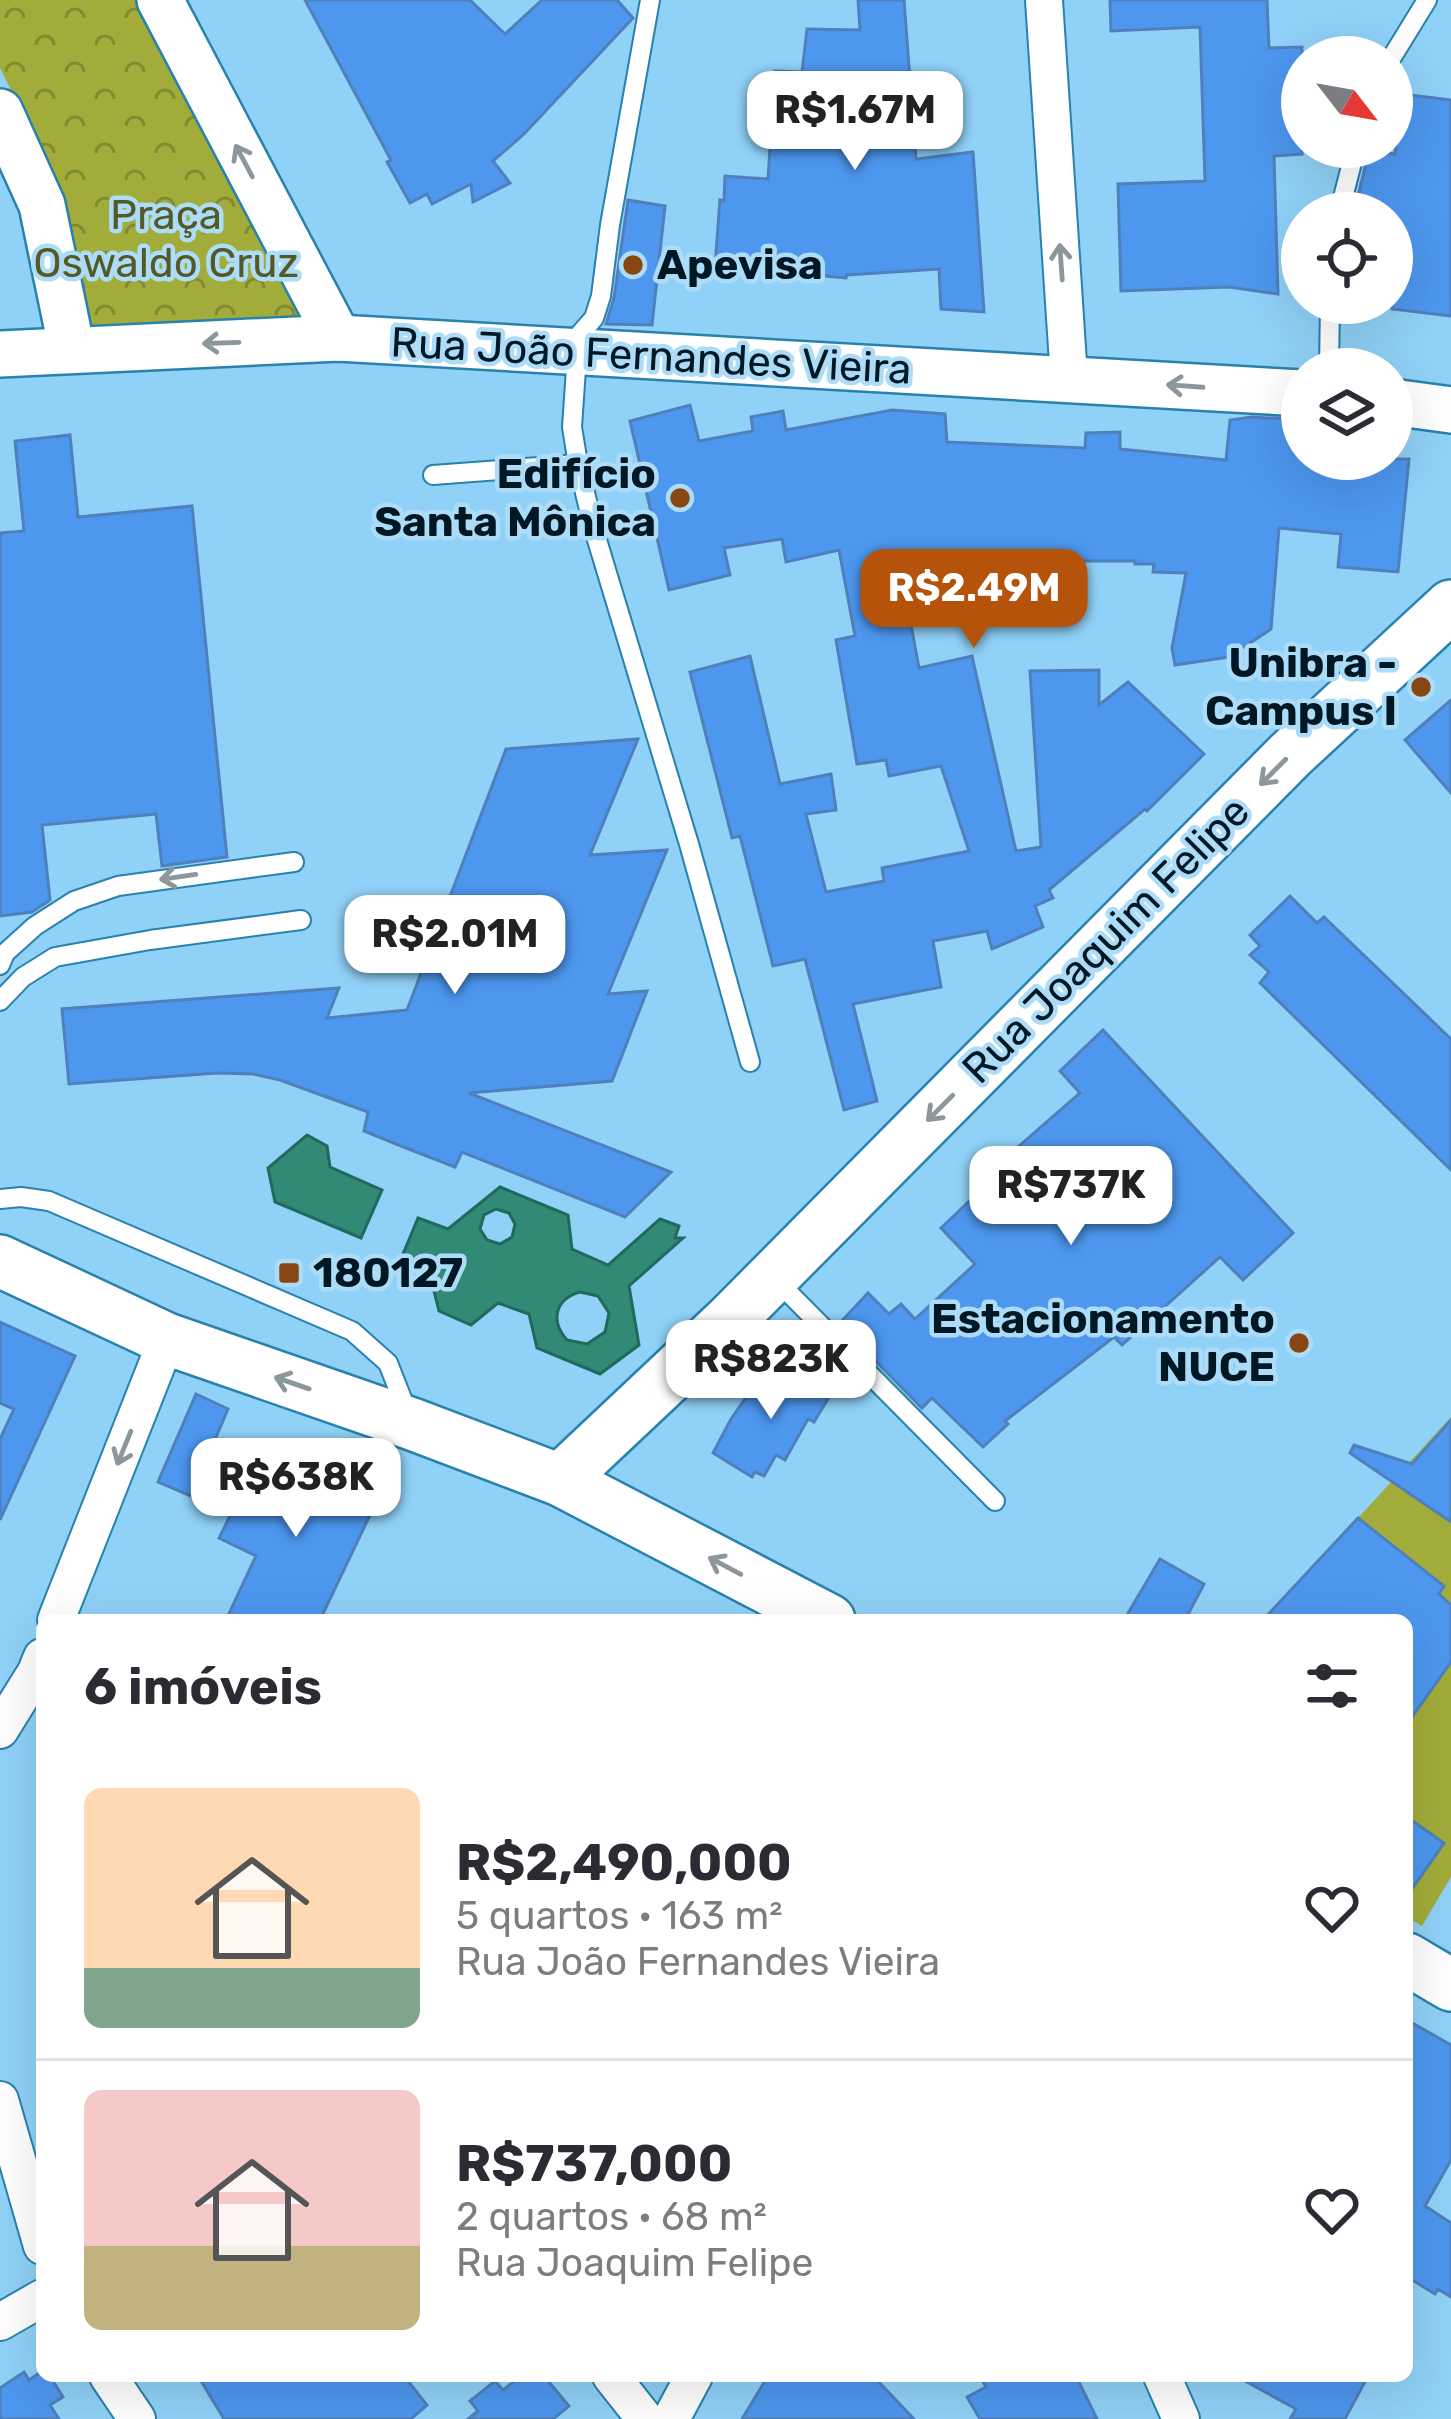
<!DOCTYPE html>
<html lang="pt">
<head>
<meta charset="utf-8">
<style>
	body { margin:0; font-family:Rubik,sans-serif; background:#f7f7f7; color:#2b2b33; height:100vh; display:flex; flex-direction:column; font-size:45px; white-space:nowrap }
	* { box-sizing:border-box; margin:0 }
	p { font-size:39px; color:#7c7c81 }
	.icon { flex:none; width:66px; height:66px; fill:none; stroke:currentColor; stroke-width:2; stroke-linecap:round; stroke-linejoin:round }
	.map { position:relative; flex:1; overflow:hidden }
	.drawer { position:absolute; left:36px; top:1614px; width:1377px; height:768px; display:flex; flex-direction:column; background:#fff; border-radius:18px; box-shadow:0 12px 48px #0002 }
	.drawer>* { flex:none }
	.needle { width:78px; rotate:121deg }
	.controls { position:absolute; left:1281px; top:36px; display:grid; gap:24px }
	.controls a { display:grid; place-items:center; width:132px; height:132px; border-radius:50%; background:#fff; box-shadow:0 12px 48px #0002; font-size:60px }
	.price { position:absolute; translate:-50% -102px; padding:0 27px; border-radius:24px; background:#fff; color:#222; font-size:39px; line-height:78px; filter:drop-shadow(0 3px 6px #0008) }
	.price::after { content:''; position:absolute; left:50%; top:72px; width:36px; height:27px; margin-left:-18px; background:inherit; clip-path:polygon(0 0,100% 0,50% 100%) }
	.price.active { background:#b45309; color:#fff }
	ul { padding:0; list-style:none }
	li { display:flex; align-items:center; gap:36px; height:300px; padding:0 48px }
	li+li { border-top:3px solid #e1e1e2 }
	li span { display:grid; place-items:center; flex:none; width:336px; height:240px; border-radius:18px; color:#555 }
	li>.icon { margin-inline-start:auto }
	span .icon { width:144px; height:144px; fill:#fffc; stroke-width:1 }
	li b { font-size:51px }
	h2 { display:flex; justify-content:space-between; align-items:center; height:144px; padding:0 48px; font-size:51px }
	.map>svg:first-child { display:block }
	.park { fill:url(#park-crowns) }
	.pitch { fill:#a2ac3a }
	.water { fill:#318a75; stroke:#22685d; stroke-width:3; fill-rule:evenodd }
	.building { fill:#4d97ef; stroke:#4f80bb; stroke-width:3 }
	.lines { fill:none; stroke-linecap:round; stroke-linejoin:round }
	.service-casing { stroke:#2882ad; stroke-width:22 }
	.minor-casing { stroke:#2882ad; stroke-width:40 }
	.tertiary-casing { stroke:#2882ad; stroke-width:50 }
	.secondary-casing { stroke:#2882ad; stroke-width:56 }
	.service { stroke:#fff; stroke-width:18 }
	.minor { stroke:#fff; stroke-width:36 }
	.tertiary { stroke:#fff; stroke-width:45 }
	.secondary { stroke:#fff; stroke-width:51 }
	.oneway { stroke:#8c979c }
	.poi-dot { fill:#884712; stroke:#addcf8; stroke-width:4.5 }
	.labels { text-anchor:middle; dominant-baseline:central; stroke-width:9; stroke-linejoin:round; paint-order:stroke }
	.park-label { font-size:42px; fill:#545926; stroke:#addcf8 }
	.poi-label { font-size:42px; font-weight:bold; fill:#001724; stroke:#addcf8; text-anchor:end }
	.street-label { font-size:42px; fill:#001724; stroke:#addcf8 }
</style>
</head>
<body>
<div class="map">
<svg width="1451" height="2419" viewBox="0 0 1451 2419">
	<defs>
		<pattern id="park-crowns" width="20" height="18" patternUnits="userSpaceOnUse" patternTransform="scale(3)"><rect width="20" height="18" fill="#a2ac3a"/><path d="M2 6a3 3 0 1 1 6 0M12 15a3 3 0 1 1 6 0" fill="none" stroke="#828b31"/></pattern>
	</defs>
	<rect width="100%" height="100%" fill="#90d1f7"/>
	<path class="park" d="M0,0H146L303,317L297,325L88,329L59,188L0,68Z"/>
	<path class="pitch" d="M1451,1417V1877L1422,1926L1407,1917V1620H1264Z"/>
	<g class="water">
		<path d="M307,1135L327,1146L330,1167L382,1190L361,1238L275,1202L268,1168Z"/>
		<path d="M500,1187L568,1215L572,1249L608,1265L660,1219L679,1226L675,1238H683L629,1286L639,1345L600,1374L537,1348L529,1314L498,1303L471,1325L439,1311L429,1271L401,1259L418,1218L448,1229ZM496,1209L509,1213L515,1224L512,1237L500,1244L487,1240L480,1229L484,1215ZM580,1292L598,1296L609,1313L605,1332L587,1344L567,1340C550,1321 555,1299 580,1292Z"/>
	</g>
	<g class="building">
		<path d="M305,0H470L505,34L542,0H617L633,18L524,134L493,161L510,183L473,202L471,184L432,204L427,194L410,203L387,162L391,160Z"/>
		<path d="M858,0H904L916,159L973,152L984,312L941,309L939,269L847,275L846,278L715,266L720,200L724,201L725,176L768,179L775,71L802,72L807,29L860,30Z"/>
		<path d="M1110,0H1267L1269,48L1302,47V154L1274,156L1278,294L1229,287L1121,291L1118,184L1205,181L1200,27L1111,31Z"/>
		<path d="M1402,94L1451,100V316L1392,309V213H1354L1369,151L1395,154Z"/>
		<path d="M628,200L665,206L652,325L606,324L614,298Z"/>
		<path d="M690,405L699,441L753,431L751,417L783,411L786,430L892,410L945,414L947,442L1085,448L1086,433L1120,432V449L1226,460L1230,420L1252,417L1287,419V429L1302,431V459H1409L1398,572L1338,567L1341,534L1279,528L1271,629L1229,657L1175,665L1172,648L1186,573L1153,572L1154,564H1135V561H1061L951,555L952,567L901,570L919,668L972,656L1016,851L1041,847L1030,671L1099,670V705L1128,682L1204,754L1147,811L1145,809L1049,890L1053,898L1035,906L1043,927L992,949L987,931L933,941L941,987L853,1004L877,1101L844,1110L805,959L773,966L740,836L732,838L690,672L750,656L780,784L831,774L836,810L806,814L826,892L884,881L882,868L969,851L941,766L889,776L886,760L857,764L836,640L855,636L839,550L786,562L782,539L724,548L730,575L669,590L630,421Z"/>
		<path d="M70,435L78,517L192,506L227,857L162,866L156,814L42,825L50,900L32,912L0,916V533L24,531L15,441Z"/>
		<path d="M1451,700V793L1405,740Z"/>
		<path d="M638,739L590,855L667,850L608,994L647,991L612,1081L469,1093L671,1172L625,1217L462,1152L455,1167L406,1148L364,1131L368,1112L280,1080L253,1074L217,1073L69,1084L62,1009L339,988L327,1018L407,1010L506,749Z"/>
		<path d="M1290,896L1317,923L1324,917L1451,1039V1170L1260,983L1269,972L1250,955L1260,946L1250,935Z"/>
		<path d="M1103,1030L1293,1233L1243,1280L1220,1257L1122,1345L1114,1337L1005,1421L1008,1424L983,1447L932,1398L922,1408L839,1324L868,1293L889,1314L901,1304L915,1319L975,1264L941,1228L1001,1171L996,1166L1080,1093L1060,1071Z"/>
		<path d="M0,1322L75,1356L0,1520V1439L14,1409L0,1403Z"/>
		<path d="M790,1368L832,1392L814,1422L808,1419L785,1460L776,1455L764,1476L755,1472L752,1477L713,1453L731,1419L761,1376L781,1385Z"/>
		<path d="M196,1394L228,1409L191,1496L158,1482Z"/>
		<path d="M1451,1420V1522L1350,1453L1354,1445L1412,1464Z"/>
		<path d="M275,1450L340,1482L344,1474L381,1492L320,1620H226L256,1556L219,1538L238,1500L249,1505Z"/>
		<path d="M1358,1518L1444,1586L1439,1594L1451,1605V1662L1407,1724V1620H1263Z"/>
		<path d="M1160,1559L1204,1584L1185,1620H1124Z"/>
		<path d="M1407,1817L1444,1843L1407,1896Z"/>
		<path d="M1407,2020L1451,2045V2160L1425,2206L1451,2223V2297L1438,2289L1435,2294L1407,2277Z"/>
		<path d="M42,2371V2376H50L63,2397L50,2405L59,2419H0V2388L24,2372L29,2380Z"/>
		<path d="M198,2376H404L427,2405L411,2419H224Z"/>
		<path d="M521,2376H544L569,2406L553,2419H468L478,2411L470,2401L495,2381L503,2390Z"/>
		<path d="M768,2376H873L914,2419H742Z"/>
		<path d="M980,2376H1076L1097,2419H980L967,2397L986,2387Z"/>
		<path d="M1236,2376H1368L1345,2419H1290L1296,2409Z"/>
	</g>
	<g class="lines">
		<g class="service-casing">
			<g id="service">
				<path d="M650,0L610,225L601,296L594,318L580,334L577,354L572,427L578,464L594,530L689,844L750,1062"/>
				<path d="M1392,57L1427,0"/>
				<path d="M1339,213L1356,147"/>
				<path d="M1329,369L1330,303"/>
				<path d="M433,475L578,464"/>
				<path d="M0,965L5,953L35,926L74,901L118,886L294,862"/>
				<path d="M0,1001L23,977L55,957L150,940L301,920"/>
				<path d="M0,1199L21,1197L49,1201L352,1331L388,1363L408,1414"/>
				<path d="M776,1280L995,1501"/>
			</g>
		</g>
		<g class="minor-casing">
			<g id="minor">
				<path d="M1044,0L1069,378"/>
				<path d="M56,1620L167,1339"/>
				<path d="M0,1730L36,1672L42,1657"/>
				<path d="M0,2100L42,2246"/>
				<path d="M0,2322L42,2298"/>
				<path d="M108,2376L137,2419"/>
				<path d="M611,2376L645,2419"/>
				<path d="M1162,2376L1181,2419"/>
				<path d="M671,2419L694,2376"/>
			</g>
		</g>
		<g class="tertiary-casing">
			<g id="tertiary">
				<path d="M160,0L338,338"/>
				<path d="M0,112L42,205L72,350"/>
				<path d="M0,354L338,338L1302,393"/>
				<path d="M1392,402L1451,410"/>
			</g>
		</g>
		<g class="secondary-casing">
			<g id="secondary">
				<path d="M0,1261L167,1339L412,1424L560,1480L829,1620"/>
				<path d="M560,1480L731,1319L1290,755L1451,606"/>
				<path d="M1407,1959L1451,1985"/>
			</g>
		</g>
		<use href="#service" class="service"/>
		<use href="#minor" class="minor"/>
		<use href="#tertiary" class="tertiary"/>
		<use href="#secondary" class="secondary"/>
	</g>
	<defs><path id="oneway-shaft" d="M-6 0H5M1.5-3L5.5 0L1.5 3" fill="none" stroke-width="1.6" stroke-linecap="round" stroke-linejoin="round" transform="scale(3)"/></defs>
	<g class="oneway">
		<use href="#oneway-shaft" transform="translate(244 161) rotate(-118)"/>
		<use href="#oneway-shaft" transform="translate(1061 262) rotate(-94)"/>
		<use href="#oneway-shaft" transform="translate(221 343) rotate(178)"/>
		<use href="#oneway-shaft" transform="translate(1185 386) rotate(-176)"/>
		<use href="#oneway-shaft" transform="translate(1273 772) rotate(135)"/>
		<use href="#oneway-shaft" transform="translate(178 877) rotate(172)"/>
		<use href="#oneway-shaft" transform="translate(940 1108) rotate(135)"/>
		<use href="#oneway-shaft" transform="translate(292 1383) rotate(-161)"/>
		<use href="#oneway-shaft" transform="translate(124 1448) rotate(112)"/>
		<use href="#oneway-shaft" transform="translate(725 1566) rotate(-152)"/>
	</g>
	<g class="poi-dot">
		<circle cx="633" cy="265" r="12"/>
		<circle cx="680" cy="498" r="12"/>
		<circle cx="1421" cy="687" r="12"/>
		<rect x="277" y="1261" width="24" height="24" rx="6"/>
		<circle cx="1299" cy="1343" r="12"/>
	</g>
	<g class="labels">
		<g class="park-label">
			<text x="166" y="215">Praça<tspan x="166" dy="48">Oswaldo Cruz</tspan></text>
		</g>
		<g class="poi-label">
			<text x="657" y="265" text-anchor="start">Apevisa</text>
			<text x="656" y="474">Edifício<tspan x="656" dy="48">Santa Mônica</tspan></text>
			<text x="1397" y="663">Unibra -<tspan x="1397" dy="48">Campus I</tspan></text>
			<text x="313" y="1273" text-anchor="start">180127</text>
			<text x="1275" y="1319">Estacionamento<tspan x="1275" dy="48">NUCE</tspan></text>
		</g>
		<g class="street-label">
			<text transform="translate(651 356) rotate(3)">Rua João Fernandes Vieira</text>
			<text transform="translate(1106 940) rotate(-45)">Rua Joaquim Felipe</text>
		</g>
	</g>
</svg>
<div class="controls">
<a><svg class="needle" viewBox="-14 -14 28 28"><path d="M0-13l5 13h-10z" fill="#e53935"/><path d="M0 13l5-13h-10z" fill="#7c7c81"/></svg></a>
<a><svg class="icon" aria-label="locate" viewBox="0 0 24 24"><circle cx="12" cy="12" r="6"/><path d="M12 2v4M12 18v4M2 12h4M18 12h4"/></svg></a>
<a><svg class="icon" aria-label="layers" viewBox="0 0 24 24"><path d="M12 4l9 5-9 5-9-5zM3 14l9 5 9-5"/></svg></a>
</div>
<b class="price" style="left:855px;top:173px">R$1.67M</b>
<b class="price active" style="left:974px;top:651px">R$2.49M</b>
<b class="price" style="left:455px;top:997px">R$2.01M</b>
<b class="price" style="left:1071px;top:1248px">R$737K</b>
<b class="price" style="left:771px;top:1422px">R$823K</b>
<b class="price" style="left:296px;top:1540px">R$638K</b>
<section class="drawer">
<h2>6 imóveis<svg class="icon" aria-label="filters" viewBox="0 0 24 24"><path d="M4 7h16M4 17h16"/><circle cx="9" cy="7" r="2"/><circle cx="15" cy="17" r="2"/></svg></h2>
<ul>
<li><span style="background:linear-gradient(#ffd9b3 75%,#7fa58c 0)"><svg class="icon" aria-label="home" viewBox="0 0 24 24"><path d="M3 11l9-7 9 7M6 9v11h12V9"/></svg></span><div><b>R$2,490,000</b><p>5 quartos · 163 m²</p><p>Rua João Fernandes Vieira</p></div><svg class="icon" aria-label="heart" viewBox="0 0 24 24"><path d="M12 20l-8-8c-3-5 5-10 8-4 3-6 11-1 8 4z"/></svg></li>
<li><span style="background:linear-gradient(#f6c9c9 65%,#c2b280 0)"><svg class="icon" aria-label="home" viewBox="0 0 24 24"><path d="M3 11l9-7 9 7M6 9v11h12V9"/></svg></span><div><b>R$737,000</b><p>2 quartos · 68 m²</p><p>Rua Joaquim Felipe</p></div><svg class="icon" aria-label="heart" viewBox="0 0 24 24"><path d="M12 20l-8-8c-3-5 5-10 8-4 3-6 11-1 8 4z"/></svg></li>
</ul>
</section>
</div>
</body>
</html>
